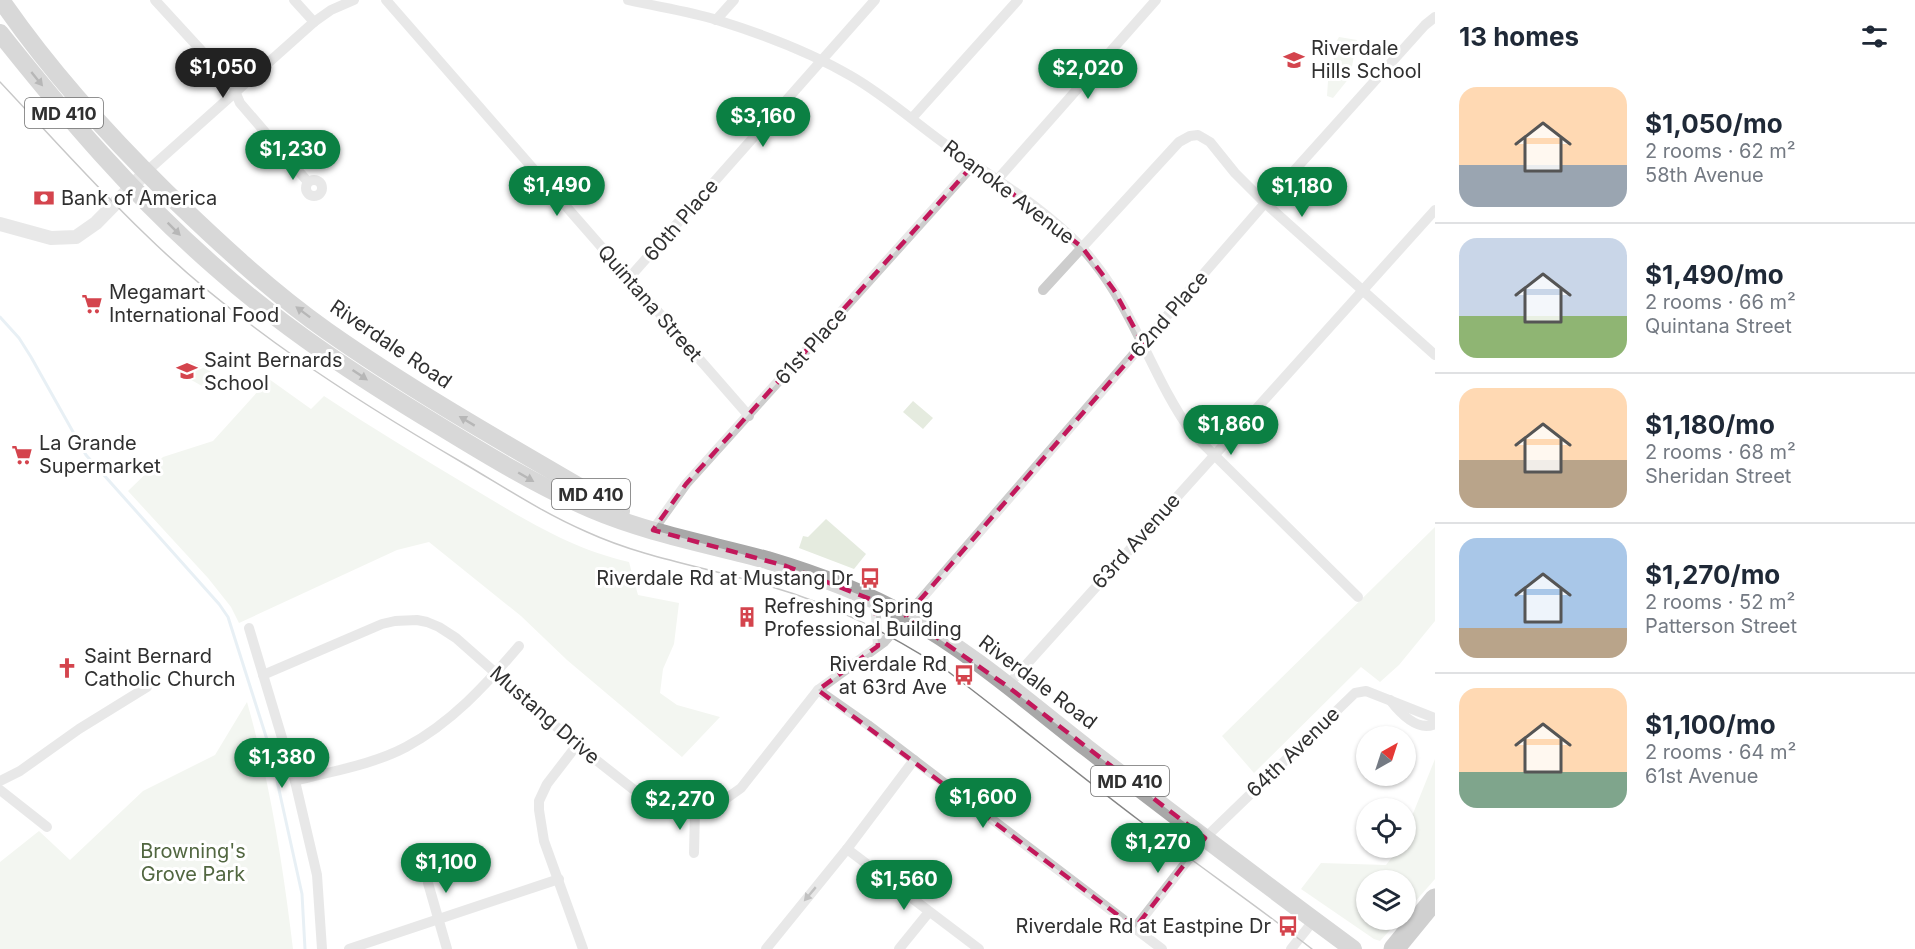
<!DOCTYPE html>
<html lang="en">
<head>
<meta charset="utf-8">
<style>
	body { margin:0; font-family:Inter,sans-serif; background:#f6f6f7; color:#1f2937; height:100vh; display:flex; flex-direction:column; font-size:22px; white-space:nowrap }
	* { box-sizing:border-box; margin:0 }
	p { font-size:20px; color:#747a83 }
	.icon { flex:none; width:33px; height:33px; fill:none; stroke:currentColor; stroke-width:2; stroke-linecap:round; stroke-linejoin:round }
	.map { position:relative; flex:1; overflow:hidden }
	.sheet { display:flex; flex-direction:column; background:#fff; width:480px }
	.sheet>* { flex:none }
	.needle { width:39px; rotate:39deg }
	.controls { position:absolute; left:1356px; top:726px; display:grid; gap:12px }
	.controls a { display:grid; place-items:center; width:60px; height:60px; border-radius:50%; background:#fff; box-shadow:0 2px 4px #0004; font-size:30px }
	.price { position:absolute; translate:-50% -51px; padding:0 14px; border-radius:21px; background:#0b8043; color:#fff; font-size:20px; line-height:39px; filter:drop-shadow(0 2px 3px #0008) }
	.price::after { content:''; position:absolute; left:50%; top:36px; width:18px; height:14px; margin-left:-9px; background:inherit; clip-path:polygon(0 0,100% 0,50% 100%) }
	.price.on { background:#222; color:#fff }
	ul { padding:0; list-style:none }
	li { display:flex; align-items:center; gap:18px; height:150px; padding:0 24px }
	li+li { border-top:2px solid #e0e1e3 }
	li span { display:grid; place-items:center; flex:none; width:168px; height:120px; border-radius:18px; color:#555 }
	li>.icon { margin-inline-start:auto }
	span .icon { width:72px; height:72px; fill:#fffc; stroke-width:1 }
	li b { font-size:26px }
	h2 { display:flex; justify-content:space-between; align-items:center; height:72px; padding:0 24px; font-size:26px }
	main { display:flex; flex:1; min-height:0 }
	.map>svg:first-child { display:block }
	.green { fill:#e5ebdf }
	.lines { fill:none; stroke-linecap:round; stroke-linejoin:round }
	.stream { stroke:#cddee9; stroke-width:3 }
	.minor { stroke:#cdcdcd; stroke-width:10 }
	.tertiary { stroke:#cdcdcd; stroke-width:14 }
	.primary { stroke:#a8a8a8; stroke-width:18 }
	.motorway { stroke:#979797; stroke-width:21 }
	.tram { stroke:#858585; stroke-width:1.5 }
	.oneway { fill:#606060 }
	.oneway2 { fill:#777 }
	.marked { fill:none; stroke:#c2185b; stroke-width:4.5; stroke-dasharray:12 8; stroke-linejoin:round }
	.labels { text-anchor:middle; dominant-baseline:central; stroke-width:6; stroke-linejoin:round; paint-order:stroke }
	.shield { fill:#fff; stroke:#6e6e6e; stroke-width:1.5 }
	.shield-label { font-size:18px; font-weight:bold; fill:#303030 }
	.poi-label { font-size:20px; fill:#303030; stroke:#fff; text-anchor:start }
	.street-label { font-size:20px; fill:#303030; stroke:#fff }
	.park-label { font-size:20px; fill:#526741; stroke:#fff }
</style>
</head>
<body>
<main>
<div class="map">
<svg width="1435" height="949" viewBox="0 0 1435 949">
	<rect width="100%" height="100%" fill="#fff"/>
	<g class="green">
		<path d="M1339,37L1357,40L1350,77L1333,98L1327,96L1328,81L1335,72L1336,66L1333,56L1334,49H1332Z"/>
		<path d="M191,361L217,375L209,390L186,377V370Z"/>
		<path d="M269,379L311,409L324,396C372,428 422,458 472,488C522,518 571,549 629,562L638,595L679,603L674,644L663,669L660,693L677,705L720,717L682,757L567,660L521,616L429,542L397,550L239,623L231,607L208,578L128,491L163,457L213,441Z"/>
		<path d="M913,401L933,418L923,429L903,412Z"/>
		<path d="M826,519L866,554L854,569L799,548L803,536L808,537Z"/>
		<path d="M1435,527V621L1399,665L1380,682L1361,667L1254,773L1222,736Z"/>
		<path d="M247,702C270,782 283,866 293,949H0V862L39,831L70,860L143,791L215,755Z"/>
		<path d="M1435,759V879L1406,912V880H1366V920H1399L1380,941L1374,939L1301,889L1321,863L1386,865L1399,848H1406V831Z"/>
	</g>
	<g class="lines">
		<path class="stream" d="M0,317L19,338L31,357L86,455L219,604L228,617L270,749L302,894L305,949"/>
		<g class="minor">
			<path d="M155,0L232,84L240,103L308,182"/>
			<path d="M294,0L314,22"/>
			<path d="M386,0L749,416"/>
			<path d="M628,0C658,7 688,11 717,20C762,34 810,52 851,76C891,99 924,131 962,156C1005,185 1061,220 1093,261C1135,313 1153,379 1192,433L1358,597"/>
			<path d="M716,20L734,0"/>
			<path d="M912,118L1018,0"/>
			<path d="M146,172L314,22L331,10L354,0"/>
			<path d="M997,180L1156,0"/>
			<circle cx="314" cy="188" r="8"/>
			<path d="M629,278L875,0"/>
			<path d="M1043,290L1179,142L1190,136L1198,135L1210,142L1235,173L1265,203L1435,355"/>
			<path d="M653,530L686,484L974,164"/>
			<path d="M875,601L878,646"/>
			<path d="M249,628L295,781L317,875L322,949"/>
			<path d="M263,675L382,624L395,621L417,620L427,622L439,627L456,638L577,745L638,793L664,805L687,810L720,803L741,788L818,690L884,642L1265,203L1425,25L1435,17"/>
			<path d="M1007,686L1435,210"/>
			<path d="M818,690L868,725L1162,949"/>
			<path d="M1390,700C1400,713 1417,732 1435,724"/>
			<path d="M577,745L547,784L539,801V810L544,841L583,949"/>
			<path d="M0,781L20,771L79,729L147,687"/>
			<path d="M295,781C332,771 372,765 406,747C451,723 486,685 519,646"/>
			<path d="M0,790L47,827"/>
			<path d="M847,849L979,949"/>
			<path d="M694,853L695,810"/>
			<path d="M428,872V883L447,949"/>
			<path d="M1135,928L1205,838L1355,693L1366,691L1435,718"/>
			<path d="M349,949L559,879"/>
			<path d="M766,949L847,849L914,760"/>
			<path d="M899,949L929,912"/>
			<path d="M1291,949L1314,920"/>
		</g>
		<path class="tertiary" d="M0,224L51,238L76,237L96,223L146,172"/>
		<g class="primary">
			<path d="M1,0C49,70 106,133 166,192C217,241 269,290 327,331C421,397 522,453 621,511"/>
			<path d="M0,33C66,116 134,196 214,266C282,327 360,378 438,425C487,455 538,486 591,509C647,533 708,544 767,560C814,574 863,592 906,616C971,652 1029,703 1087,748C1175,816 1264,883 1353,949"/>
		</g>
		<path class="motorway" d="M1394,949L1435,899"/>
		<path class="tram" d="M0,82C48,133 95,186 145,234C239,326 350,397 463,463C504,487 543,513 587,532C646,559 711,568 772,587C835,605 891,635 946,670C1011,719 1075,772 1140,821C1197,865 1256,905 1312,949"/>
	</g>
	<defs><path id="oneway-solid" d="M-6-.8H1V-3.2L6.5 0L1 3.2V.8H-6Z" transform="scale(1.5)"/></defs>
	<g class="oneway">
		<use href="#oneway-solid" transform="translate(37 79) rotate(51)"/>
		<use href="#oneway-solid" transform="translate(174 229) rotate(45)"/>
		<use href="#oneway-solid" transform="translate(303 312) rotate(-143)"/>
		<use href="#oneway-solid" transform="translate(360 375) rotate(34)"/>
		<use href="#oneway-solid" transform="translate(467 421) rotate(-149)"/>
		<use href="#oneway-solid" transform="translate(526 477) rotate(30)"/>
	</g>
	<use class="oneway2" href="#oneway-solid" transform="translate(810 894) rotate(130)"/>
	<path d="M0 0H1435V949H0ZM974,164L1082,247L1114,290L1143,344L906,616L1007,686L1205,838L1135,928L818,690L878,646L875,601L786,566L653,530L686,484Z" fill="#fff" fill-opacity=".55" fill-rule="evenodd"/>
	<path class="marked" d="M974,164L1082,247L1114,290L1143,344L906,616L1007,686L1205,838L1135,928L818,690L878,646L875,601L786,566L653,530L686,484Z"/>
	<defs>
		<g id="school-bare" transform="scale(1.62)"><path d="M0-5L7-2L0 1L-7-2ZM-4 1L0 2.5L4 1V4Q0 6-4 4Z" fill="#d4444d" stroke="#fff" stroke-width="2.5" paint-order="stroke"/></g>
		<g id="bank-bare" transform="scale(1.62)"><path d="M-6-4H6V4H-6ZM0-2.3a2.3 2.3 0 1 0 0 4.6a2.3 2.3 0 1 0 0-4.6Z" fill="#d4444d" stroke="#fff" stroke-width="2.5" paint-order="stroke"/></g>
		<g id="supermarket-bare" transform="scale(1.62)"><path d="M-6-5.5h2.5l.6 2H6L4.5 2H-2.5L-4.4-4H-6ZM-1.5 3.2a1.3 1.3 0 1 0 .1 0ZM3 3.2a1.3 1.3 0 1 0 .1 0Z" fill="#d4444d" stroke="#fff" stroke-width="2.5" paint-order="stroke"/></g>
		<g id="bus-bare" transform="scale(1.62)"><path d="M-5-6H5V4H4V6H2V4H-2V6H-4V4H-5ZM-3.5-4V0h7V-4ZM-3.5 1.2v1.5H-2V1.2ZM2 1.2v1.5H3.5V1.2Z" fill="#d4444d" stroke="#fff" stroke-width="2.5" paint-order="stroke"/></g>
		<g id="building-bare" transform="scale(1.62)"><path d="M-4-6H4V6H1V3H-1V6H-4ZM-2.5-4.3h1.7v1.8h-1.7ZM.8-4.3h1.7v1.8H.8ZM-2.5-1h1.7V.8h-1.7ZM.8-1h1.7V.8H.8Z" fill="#d4444d" stroke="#fff" stroke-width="2.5" paint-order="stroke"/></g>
		<g id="church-bare" transform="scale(1.62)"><path d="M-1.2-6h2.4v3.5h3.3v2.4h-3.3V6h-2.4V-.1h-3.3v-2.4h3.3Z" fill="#d4444d" stroke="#fff" stroke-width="2.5" paint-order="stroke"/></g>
	</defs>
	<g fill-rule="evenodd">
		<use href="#school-bare" x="1294" y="60"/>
		<use href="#bank-bare" x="44" y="198"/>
		<use href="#supermarket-bare" x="92" y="304"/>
		<use href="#school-bare" x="187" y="371"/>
		<use href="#supermarket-bare" x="22" y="455"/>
		<use href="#bus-bare" x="870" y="578"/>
		<use href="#building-bare" x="747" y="617"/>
		<use href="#church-bare" x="67" y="668"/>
		<use href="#bus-bare" x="964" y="675"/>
		<use href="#bus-bare" x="1288" y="926"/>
	</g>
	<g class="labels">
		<g class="shield">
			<rect x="25" y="98" width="78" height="30" rx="4.5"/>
			<rect x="552" y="479" width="78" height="30" rx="4.5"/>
			<rect x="1091" y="766" width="78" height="30" rx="4.5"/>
		</g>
		<g class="shield-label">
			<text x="64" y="113">MD 410</text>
			<text x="591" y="494">MD 410</text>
			<text x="1130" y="781">MD 410</text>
		</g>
		<g class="poi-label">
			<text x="1311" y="48">Riverdale<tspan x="1311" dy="23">Hills School</tspan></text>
			<text x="61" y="198">Bank of America</text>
			<text x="109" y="292">Megamart<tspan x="109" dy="23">International Food</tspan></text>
			<text x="204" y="360">Saint Bernards<tspan x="204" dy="23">School</tspan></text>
			<text x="39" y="443">La Grande<tspan x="39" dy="23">Supermarket</tspan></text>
			<text x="853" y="578" text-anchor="end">Riverdale Rd at Mustang Dr</text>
			<text x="764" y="606">Refreshing Spring<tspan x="764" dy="23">Professional Building</tspan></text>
			<text x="84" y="656">Saint Bernard<tspan x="84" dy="23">Catholic Church</tspan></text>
			<text x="947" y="664" text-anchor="end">Riverdale Rd<tspan x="947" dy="23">at 63rd Ave</tspan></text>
			<text x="1271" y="926" text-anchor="end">Riverdale Rd at Eastpine Dr</text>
		</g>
		<g class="street-label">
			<text transform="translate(1009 192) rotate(37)">Roanoke Avenue</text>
			<text transform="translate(681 220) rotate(-49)">60th Place</text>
			<text transform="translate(650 303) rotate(49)">Quintana Street</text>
			<text transform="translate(1169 314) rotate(-49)">62nd Place</text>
			<text transform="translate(391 344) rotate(34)">Riverdale Road</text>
			<text transform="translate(811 346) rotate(-48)">61st Place</text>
			<text transform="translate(1136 541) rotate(-48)">63rd Avenue</text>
			<text transform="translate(1038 682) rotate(37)">Riverdale Road</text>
			<text transform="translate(545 715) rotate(41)">Mustang Drive</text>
			<text transform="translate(1293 752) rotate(-44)">64th Avenue</text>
		</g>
		<g class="park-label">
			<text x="193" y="851">Browning's<tspan x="193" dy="23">Grove Park</tspan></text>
		</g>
	</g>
</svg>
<div class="controls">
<a><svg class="needle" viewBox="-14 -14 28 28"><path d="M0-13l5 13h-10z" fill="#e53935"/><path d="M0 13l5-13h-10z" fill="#747a83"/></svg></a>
<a><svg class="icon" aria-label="locate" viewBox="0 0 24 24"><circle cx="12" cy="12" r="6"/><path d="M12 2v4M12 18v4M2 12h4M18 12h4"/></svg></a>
<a><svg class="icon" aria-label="layers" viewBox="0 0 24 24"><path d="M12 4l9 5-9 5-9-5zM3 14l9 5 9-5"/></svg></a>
</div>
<b class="price on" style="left:223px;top:99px">$1,050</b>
<b class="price" style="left:1088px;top:100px">$2,020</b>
<b class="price" style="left:763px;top:148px">$3,160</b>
<b class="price" style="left:293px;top:181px">$1,230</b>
<b class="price" style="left:557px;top:217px">$1,490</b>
<b class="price" style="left:1302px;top:218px">$1,180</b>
<b class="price" style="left:1231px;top:456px">$1,860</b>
<b class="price" style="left:282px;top:789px">$1,380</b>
<b class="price" style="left:983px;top:829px">$1,600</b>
<b class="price" style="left:680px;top:831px">$2,270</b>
<b class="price" style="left:1158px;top:874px">$1,270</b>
<b class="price" style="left:446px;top:894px">$1,100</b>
<b class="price" style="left:904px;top:911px">$1,560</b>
</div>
<section class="sheet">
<h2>13 homes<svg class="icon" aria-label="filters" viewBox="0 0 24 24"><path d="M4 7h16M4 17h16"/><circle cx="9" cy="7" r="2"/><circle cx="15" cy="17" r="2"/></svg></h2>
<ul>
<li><span style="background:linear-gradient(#ffd9b3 65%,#9aa5b1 0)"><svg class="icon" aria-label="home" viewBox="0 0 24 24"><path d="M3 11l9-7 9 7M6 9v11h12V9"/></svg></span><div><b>$1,050/mo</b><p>2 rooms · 62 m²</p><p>58th Avenue</p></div></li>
<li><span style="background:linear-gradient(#c9d6e8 65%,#8fb573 0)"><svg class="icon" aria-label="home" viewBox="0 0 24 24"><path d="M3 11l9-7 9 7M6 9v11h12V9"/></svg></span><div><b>$1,490/mo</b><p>2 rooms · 66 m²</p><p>Quintana Street</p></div></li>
<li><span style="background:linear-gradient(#ffd9b3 60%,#b9a48a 0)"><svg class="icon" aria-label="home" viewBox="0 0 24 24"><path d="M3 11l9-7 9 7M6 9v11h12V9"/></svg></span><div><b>$1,180/mo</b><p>2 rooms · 68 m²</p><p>Sheridan Street</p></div></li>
<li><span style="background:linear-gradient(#a9c7e8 75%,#b9a48a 0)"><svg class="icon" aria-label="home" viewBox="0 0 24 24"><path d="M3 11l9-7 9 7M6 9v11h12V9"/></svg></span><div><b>$1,270/mo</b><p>2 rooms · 52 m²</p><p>Patterson Street</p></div></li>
<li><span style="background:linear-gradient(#ffd9b3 70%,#7fa58c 0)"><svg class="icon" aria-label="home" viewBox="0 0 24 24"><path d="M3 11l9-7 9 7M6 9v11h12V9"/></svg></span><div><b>$1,100/mo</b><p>2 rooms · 64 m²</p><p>61st Avenue</p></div></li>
</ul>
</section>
</main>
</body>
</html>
